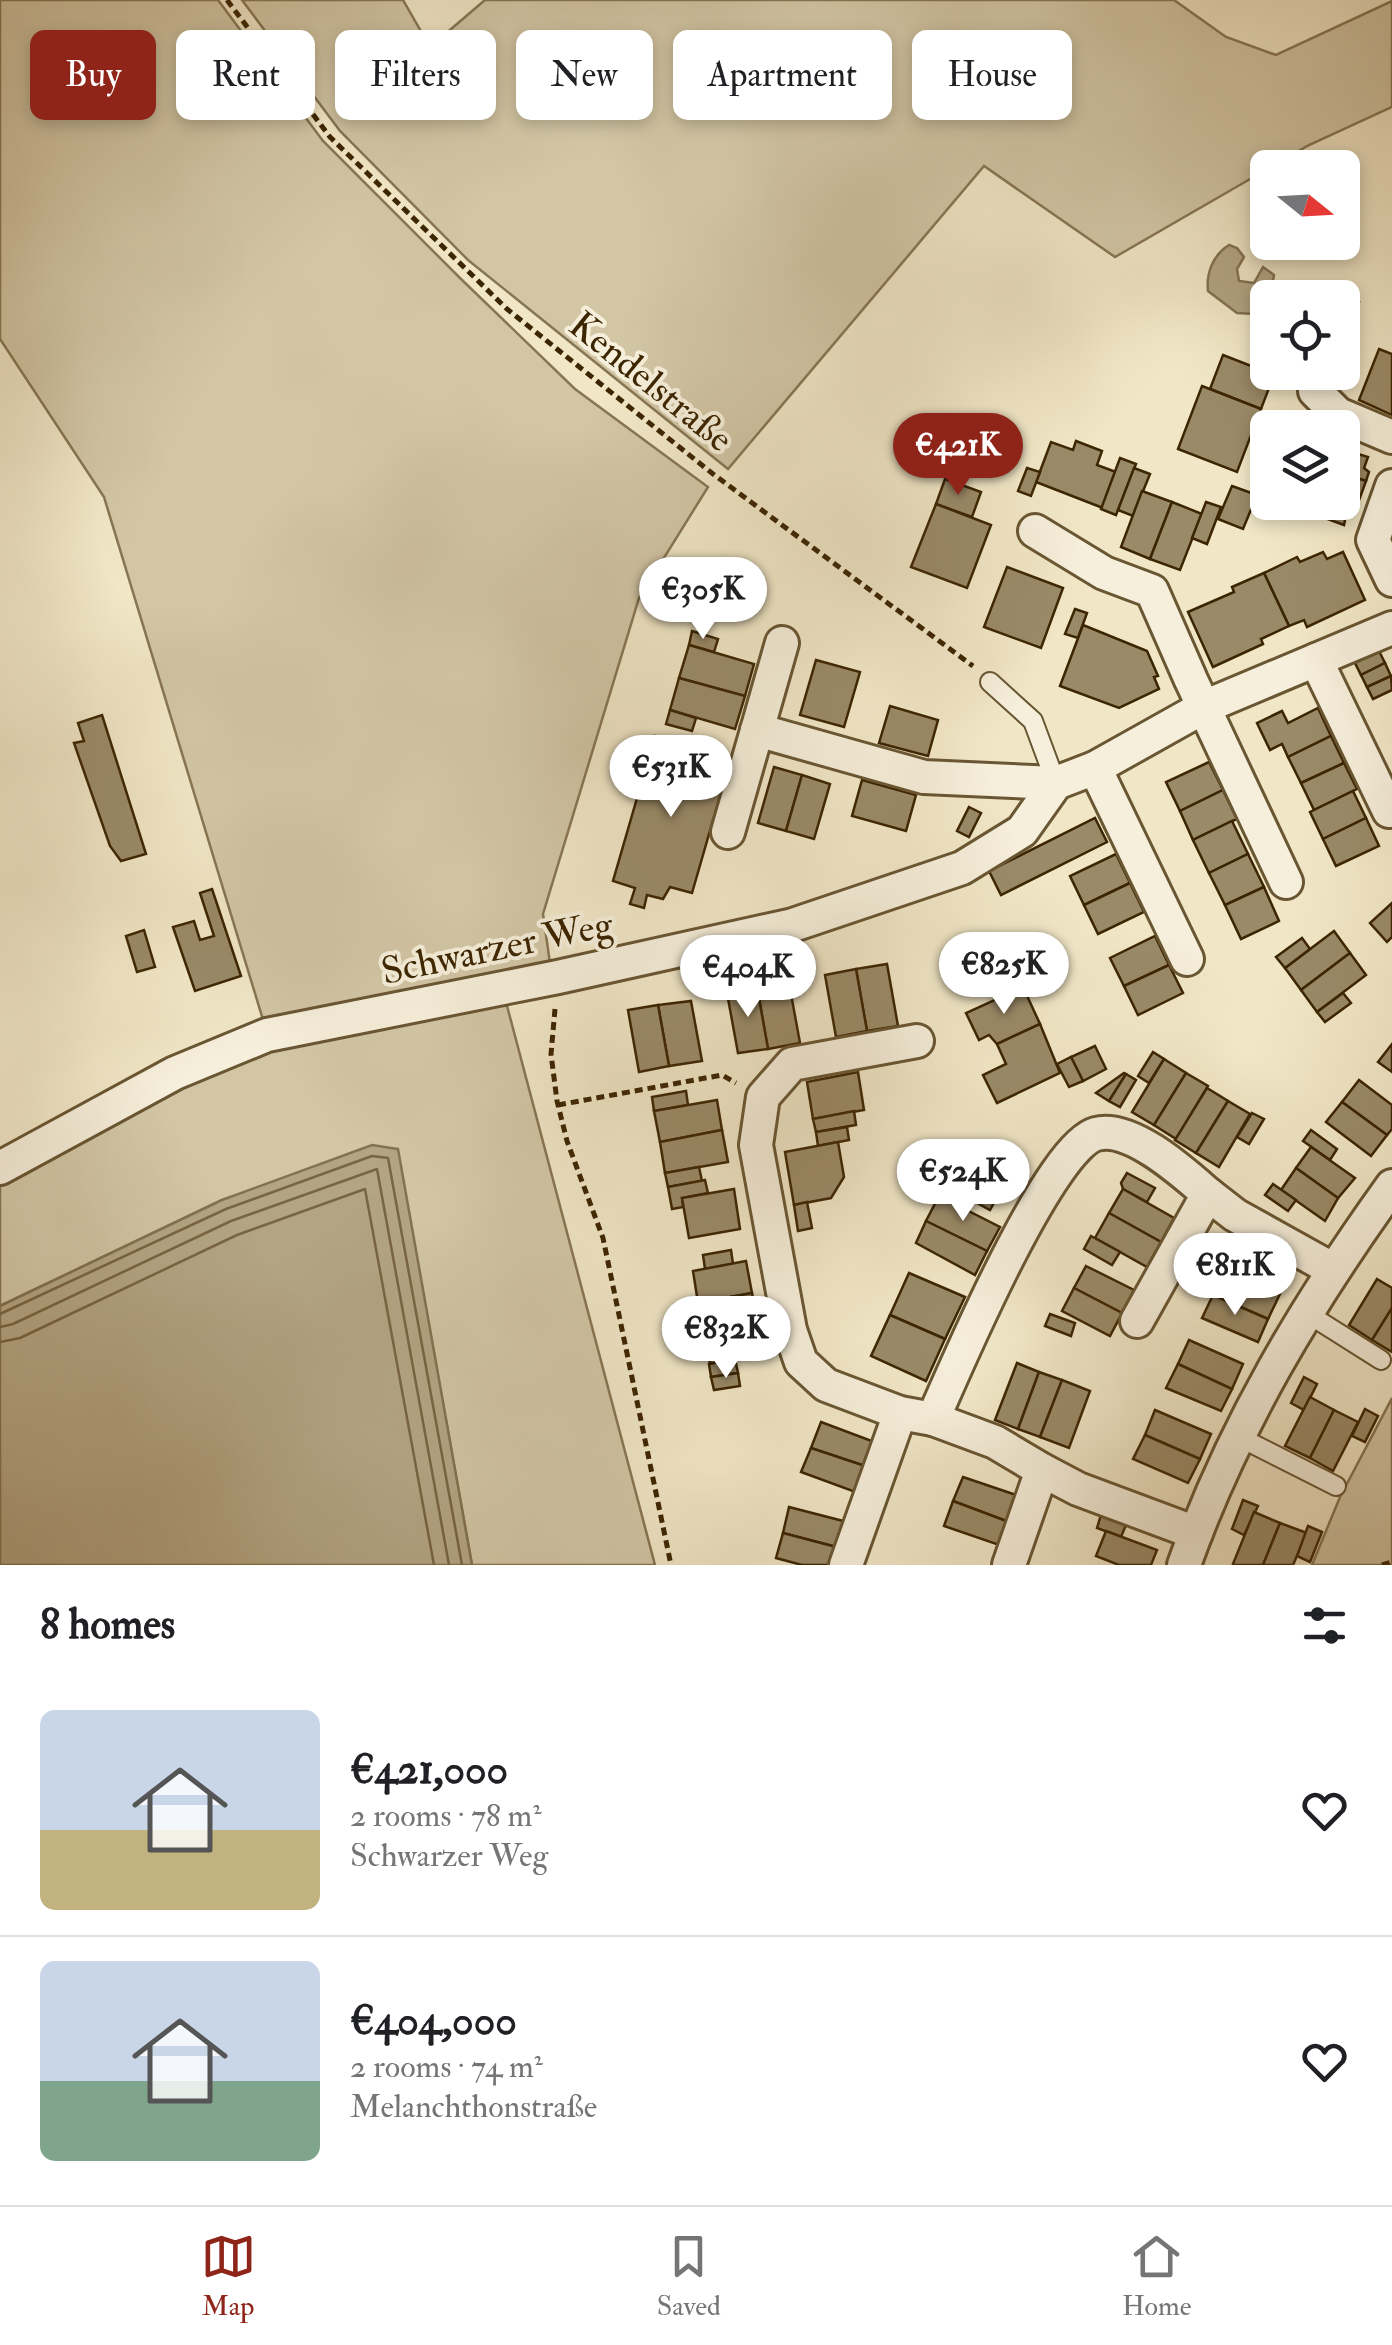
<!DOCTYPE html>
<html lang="en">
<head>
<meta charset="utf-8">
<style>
	body { margin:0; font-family:"IM FELL Double Pica",serif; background:#f2f2f2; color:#202124; height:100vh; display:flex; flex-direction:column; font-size:38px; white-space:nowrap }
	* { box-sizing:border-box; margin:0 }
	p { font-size:32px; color:#757577 }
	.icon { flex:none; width:55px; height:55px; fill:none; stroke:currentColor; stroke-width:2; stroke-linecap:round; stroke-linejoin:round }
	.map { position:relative; height:1565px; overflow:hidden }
	.panel { display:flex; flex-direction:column; background:#fff; flex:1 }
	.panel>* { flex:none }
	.hud { position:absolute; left:30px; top:30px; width:1332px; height:90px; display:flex; gap:20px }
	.needle { width:65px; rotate:108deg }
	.buttons { position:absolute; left:1250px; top:150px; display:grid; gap:20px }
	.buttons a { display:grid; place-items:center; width:110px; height:110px; border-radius:15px; background:#fff; box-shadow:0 5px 15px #0003; font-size:50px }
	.price { position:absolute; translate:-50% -85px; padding:0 22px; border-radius:35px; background:#fff; color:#222; font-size:32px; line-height:65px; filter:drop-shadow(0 2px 5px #0008) }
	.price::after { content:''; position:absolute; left:50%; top:60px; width:30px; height:22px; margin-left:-15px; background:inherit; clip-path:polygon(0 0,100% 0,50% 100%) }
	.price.current { background:#8f2418; color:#fff }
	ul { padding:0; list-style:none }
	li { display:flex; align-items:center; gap:30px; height:250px; padding:0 40px }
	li+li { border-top:2px solid #e0e0e0 }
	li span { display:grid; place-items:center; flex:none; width:280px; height:200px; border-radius:15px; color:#555 }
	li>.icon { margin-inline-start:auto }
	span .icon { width:120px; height:120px; fill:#fffc; stroke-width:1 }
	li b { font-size:42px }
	h2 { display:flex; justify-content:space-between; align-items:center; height:120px; padding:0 40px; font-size:42px }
	.tag { padding:0 35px; border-radius:15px; background:#fff; box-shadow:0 5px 15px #0003; font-size:35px; line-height:90px }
	.tag.current { background:#8f2418; color:#fff }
	.dock { display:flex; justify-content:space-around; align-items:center; height:140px; border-top:2px solid #e0e0e0; background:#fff; font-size:28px; color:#757577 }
	.dock a { display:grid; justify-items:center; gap:5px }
	.dock .current { color:#8f2418 }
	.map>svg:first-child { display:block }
	.green { fill:#d2c6a5; stroke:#877653; stroke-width:2.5 }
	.water { fill:#b3a584; stroke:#837250; stroke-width:2.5 }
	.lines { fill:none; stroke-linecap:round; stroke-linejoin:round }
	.shore { stroke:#786542; stroke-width:2.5 }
	.building { fill:#9a8a68; stroke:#3c2501; stroke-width:2.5 }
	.service-casing { stroke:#695632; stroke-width:22 }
	.minor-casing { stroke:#695632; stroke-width:38 }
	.path { stroke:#3c2501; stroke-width:5; stroke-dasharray:8 5; stroke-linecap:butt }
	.service { stroke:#f6efdb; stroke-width:18 }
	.minor { stroke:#f6efdb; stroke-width:32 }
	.labels { text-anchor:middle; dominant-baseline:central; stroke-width:8; stroke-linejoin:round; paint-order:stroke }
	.street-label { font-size:38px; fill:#3c2501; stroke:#f6efdb }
</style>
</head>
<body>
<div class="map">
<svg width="1392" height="1565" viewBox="0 0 1392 1565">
	<rect width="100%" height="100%" fill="#f1e7c7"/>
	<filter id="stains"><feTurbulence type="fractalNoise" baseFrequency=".002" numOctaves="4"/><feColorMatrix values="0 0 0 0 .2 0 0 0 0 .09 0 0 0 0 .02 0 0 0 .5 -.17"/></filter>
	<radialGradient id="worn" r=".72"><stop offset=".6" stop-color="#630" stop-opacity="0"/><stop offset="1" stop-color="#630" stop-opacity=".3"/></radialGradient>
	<g class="green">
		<path d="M0,0H218L323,141L462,280L575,389L708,487L639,598L543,914L550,963L264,1023L104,497L0,339Z"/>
		<path d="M242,0H403L430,47L485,0H1174L1226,37L1276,55L1392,1V107L1309,145L1115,257L984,166L728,469L468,260L340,131Z"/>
		<path d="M506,1002L655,1565H472L397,1149L222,1200L0,1306V1186L198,1077L269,1049Z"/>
		<path d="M1392,1398V1565H1312L1340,1497Z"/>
	</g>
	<g class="water">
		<path d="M1229,245L1237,248L1244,257L1237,269L1239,281L1254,283L1263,267L1274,275L1270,297L1255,314L1237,313L1208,291C1206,273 1213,255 1229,245Z"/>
		<path d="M372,1145L398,1149L472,1565H0V1306L222,1200Z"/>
	</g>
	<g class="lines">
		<g class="shore">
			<path d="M0,1314L226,1209L372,1156L388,1158L462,1565"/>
			<path d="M0,1327L13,1324L231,1221L377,1169L449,1565"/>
			<path d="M0,1342L20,1338L237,1235L365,1189L434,1565"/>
		</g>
	</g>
	<g class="building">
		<path d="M1331,284L1347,290L1345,296L1359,302L1342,346V298H1326Z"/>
		<path d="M1379,349L1392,354V415L1359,400Z"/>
		<path d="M1223,355L1274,375L1261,409L1210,389Z"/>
		<path d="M1202,386L1261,409L1237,472L1178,449Z"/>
		<path d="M1076,441L1102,451L1097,465L1116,472L1103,508L1036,482L1051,442L1073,450Z"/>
		<path d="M1342,449L1368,457L1364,468L1369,472L1366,481L1342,473Z"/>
		<path d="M1120,458L1136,464L1116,515L1101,509Z"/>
		<path d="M1027,468L1040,472L1031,496L1018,491Z"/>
		<path d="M1134,468L1150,474L1133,516L1118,510Z"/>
		<path d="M1342,473L1366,481L1358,503L1342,498Z"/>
		<path d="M945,479L981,492L972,517L936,504Z"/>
		<path d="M1232,486L1257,495L1243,529L1218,519Z"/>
		<path d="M1142,491L1172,502L1150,559L1121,547Z"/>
		<path d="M1342,498L1358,503L1354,515H1346L1344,525L1287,504L1342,502Z"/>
		<path d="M1172,502L1202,514L1180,570L1150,559Z"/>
		<path d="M1206,502L1221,507L1207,544L1192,538Z"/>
		<path d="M936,504L991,525L967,588L911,567Z"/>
		<path d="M1323,552L1327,559L1343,552L1365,600L1307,627L1304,620L1289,626L1264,573L1297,557L1300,562Z"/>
		<path d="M1007,567L1063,588L1041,648L984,627Z"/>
		<path d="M1264,573L1289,626L1261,639L1263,644L1213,667L1188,612L1234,592L1232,587Z"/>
		<path d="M1075,609L1087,613L1078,638L1065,634Z"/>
		<path d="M1083,625L1147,651L1158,676L1154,677L1159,689L1119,708L1060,686Z"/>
		<path d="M692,631L718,639L714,652L689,645Z"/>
		<path d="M689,645L754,664L745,696L679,678Z"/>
		<path d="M1379,651L1385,663L1361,675L1355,663Z"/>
		<path d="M816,660L860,672L844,727L800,715Z"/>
		<path d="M1385,663L1391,676L1367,687L1361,675Z"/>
		<path d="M1391,676L1392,690L1373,699L1367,687Z"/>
		<path d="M679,678L745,696L735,729L670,710Z"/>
		<path d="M890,706L938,720L928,756L879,743Z"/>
		<path d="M1318,708L1331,736L1288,757L1282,744L1270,750L1257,723L1282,711L1288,723Z"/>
		<path d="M670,710L696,718L692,731L666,724Z"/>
		<path d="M102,715L146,854L121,861L110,846L74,743L84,741L78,723Z"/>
		<path d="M655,736L731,758L692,893L670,887L663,899L647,895L644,908L630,904L635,888L613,881Z"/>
		<path d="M1331,736L1344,763L1301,783L1288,757Z"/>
		<path d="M1209,762L1223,790L1180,811L1166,782Z"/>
		<path d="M1344,763L1357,789L1314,810L1301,783Z"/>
		<path d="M774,767L802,775L786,831L758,823Z"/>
		<path d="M802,775L830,784L814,839L786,831Z"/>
		<path d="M862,780L916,795L906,831L852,816Z"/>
		<path d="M1223,790L1237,819L1193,840L1180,811Z"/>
		<path d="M1353,791L1366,818L1323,839L1310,812Z"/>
		<path d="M969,807L981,813L969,837L957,831Z"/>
		<path d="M1095,818L1107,842L1001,895L989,871Z"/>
		<path d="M1366,818L1379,846L1336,866L1323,839Z"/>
		<path d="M1232,821L1248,854L1209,873L1193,840Z"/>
		<path d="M1116,854L1130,883L1084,905L1070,876Z"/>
		<path d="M1248,854L1264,887L1225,905L1209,873Z"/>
		<path d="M1130,883L1144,912L1098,934L1084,905Z"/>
		<path d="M1264,887L1279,921L1241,939L1225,905Z"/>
		<path d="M212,889L241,976L195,991L173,927L194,921L200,940L214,936L200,893Z"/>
		<path d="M1392,903V937L1387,942L1370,923Z"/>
		<path d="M144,930L155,967L137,972L126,936Z"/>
		<path d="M1334,931L1350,953L1301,990L1285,968Z"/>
		<path d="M1155,936L1169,965L1124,986L1110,958Z"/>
		<path d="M1302,938L1310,949L1285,968L1276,957Z"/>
		<path d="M1350,953L1366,975L1317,1012L1301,990Z"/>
		<path d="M887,964L898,1026L867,1031L856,969Z"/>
		<path d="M1169,965L1183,993L1138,1015L1124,986Z"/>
		<path d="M856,969L867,1031L836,1037L825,975Z"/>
		<path d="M789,983L800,1043L768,1049L757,987Z"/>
		<path d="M757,987L768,1049L738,1053L727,993Z"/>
		<path d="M1023,987L1040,1024L997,1044L989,1035L979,1040L966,1013Z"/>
		<path d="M1343,993L1351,1003L1325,1022L1317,1012Z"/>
		<path d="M691,1001L702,1061L669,1066L658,1005Z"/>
		<path d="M658,1005L669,1066L639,1072L628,1010Z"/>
		<path d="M1040,1024L1060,1073L997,1103L983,1075L1006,1064L997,1044Z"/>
		<path d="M1392,1044V1072L1378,1062Z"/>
		<path d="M1095,1046L1106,1069L1083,1081L1071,1057Z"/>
		<path d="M1153,1052L1164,1059L1149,1083L1138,1076Z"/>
		<path d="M1071,1057L1083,1081L1069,1087L1057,1064Z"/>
		<path d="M1164,1059L1186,1073L1154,1125L1132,1112Z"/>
		<path d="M858,1072L864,1110L813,1119L807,1082Z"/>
		<path d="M1124,1073L1126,1074L1109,1101L1096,1093Z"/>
		<path d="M1186,1073L1208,1086L1176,1139L1154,1125Z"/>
		<path d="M1126,1074L1136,1080L1120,1107L1109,1101Z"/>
		<path d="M1359,1080L1392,1105V1129L1387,1135L1342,1102Z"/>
		<path d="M1207,1088L1228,1101L1196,1153L1175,1140Z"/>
		<path d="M686,1091L688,1105L654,1111L652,1097Z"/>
		<path d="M717,1100L722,1130L660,1142L654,1111Z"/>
		<path d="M1228,1101L1250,1114L1219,1167L1196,1153Z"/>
		<path d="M1342,1102L1387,1135L1371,1156L1326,1122Z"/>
		<path d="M854,1111L856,1125L816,1132L813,1119Z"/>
		<path d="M1252,1113L1264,1119L1249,1144L1237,1137Z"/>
		<path d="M847,1127L849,1140L818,1146L816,1132Z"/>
		<path d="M722,1130L728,1162L665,1173L660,1142Z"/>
		<path d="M1311,1130L1337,1149L1330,1160L1303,1141Z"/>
		<path d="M838,1142L844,1177L831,1198L794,1205L785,1152Z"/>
		<path d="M1311,1147L1355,1178L1338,1198L1296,1168Z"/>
		<path d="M995,1164L1022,1179L1016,1191L987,1177Z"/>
		<path d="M699,1167L702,1181L668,1187L665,1173Z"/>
		<path d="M1296,1168L1338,1198L1325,1221L1281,1190Z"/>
		<path d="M1127,1173L1155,1188L1147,1202L1123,1189L1121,1183Z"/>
		<path d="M985,1176L1010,1188L1003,1200L980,1187Z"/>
		<path d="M705,1180L708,1193L682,1198L683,1207L672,1209L668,1187Z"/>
		<path d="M973,1184L997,1197L990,1210L966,1197Z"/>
		<path d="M1273,1184L1296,1200L1288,1211L1265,1195Z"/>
		<path d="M734,1189L740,1229L689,1238L682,1198Z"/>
		<path d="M1123,1189L1174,1218L1161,1242L1109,1213Z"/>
		<path d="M939,1196L1000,1227L987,1251L926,1221Z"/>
		<path d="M807,1202L812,1228L798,1231L794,1205Z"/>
		<path d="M1109,1213L1161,1242L1147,1267L1095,1238Z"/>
		<path d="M926,1221L987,1251L975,1275L916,1243Z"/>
		<path d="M1091,1236L1120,1252L1112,1265L1084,1249Z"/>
		<path d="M731,1250L733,1264L705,1269L703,1255Z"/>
		<path d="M746,1261L752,1293L698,1303L693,1271Z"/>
		<path d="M1086,1266L1134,1290L1122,1313L1074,1288Z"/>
		<path d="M1224,1271L1280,1294L1268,1319L1213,1295Z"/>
		<path d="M909,1273L965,1297L945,1339L890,1315Z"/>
		<path d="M1377,1279L1392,1288V1308L1372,1340L1349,1325Z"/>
		<path d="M1074,1288L1122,1313L1110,1336L1062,1311Z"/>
		<path d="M752,1293L758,1329L704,1338L698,1303Z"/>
		<path d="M1213,1295L1268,1319L1258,1342L1202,1318Z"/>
		<path d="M1392,1308V1352L1372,1340Z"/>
		<path d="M1050,1314L1075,1323L1071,1336L1045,1326Z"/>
		<path d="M890,1315L945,1339L926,1381L871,1356Z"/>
		<path d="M1189,1340L1243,1364L1232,1389L1178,1364Z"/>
		<path d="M734,1346L736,1359L710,1364L708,1351Z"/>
		<path d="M735,1359L738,1373L711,1377L709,1364Z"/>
		<path d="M1017,1363L1039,1372L1018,1429L995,1420Z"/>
		<path d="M1178,1364L1232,1389L1221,1411L1166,1388Z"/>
		<path d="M1039,1372L1062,1380L1040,1437L1018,1429Z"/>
		<path d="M738,1373L740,1386L714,1390L711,1377Z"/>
		<path d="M1304,1377L1317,1384L1304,1410L1291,1403Z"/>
		<path d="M1062,1380L1090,1391L1069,1448L1040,1437Z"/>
		<path d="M1310,1397L1334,1410L1310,1458L1285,1446Z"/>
		<path d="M1365,1409L1378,1416L1365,1442L1352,1436Z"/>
		<path d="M1155,1410L1211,1434L1200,1459L1145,1435Z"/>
		<path d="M1334,1410L1358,1422L1333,1471L1310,1458Z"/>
		<path d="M821,1422L877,1443L868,1467L811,1448Z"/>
		<path d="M1145,1435L1200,1459L1188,1483L1133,1459Z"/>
		<path d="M811,1448L868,1467L858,1493L801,1472Z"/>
		<path d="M963,1477L1019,1496L1009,1522L953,1501Z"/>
		<path d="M1243,1500L1258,1506L1244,1535L1232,1529Z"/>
		<path d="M953,1501L1009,1522L1002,1546L944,1526Z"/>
		<path d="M789,1507L847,1522L840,1548L783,1533Z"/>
		<path d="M1254,1512L1280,1523L1263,1565H1235L1233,1564Z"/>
		<path d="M1101,1515L1126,1525L1121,1537L1097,1528Z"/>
		<path d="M1280,1523L1307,1533L1293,1565H1263Z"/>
		<path d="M1308,1526L1322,1532L1310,1562L1297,1556Z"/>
		<path d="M1106,1531L1157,1550L1151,1565H1119L1096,1556Z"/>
		<path d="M783,1533L840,1548L835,1565H802L776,1558Z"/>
	</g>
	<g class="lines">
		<g class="service-casing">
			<g id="service">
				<path d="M990,682L1033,721L1056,783"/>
				<path d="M1305,1312L1381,1360"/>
				<path d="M1239,1437L1336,1486"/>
			</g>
		</g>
		<g class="minor-casing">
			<g id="minor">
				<path d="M1315,391L1338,414L1392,437"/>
				<path d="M1392,486L1373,540L1392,580"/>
				<path d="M1035,531L1104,573L1152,591L1191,680L1286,882"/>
				<path d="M1316,660L1389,811"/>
				<path d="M757,730L924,777L1056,783"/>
				<path d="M1095,768L1187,959"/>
				<path d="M728,832L782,643"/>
				<path d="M917,1041L792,1064L763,1097L756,1145L790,1330L801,1362L826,1385L900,1413L933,1419L995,1442L1042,1470L1009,1565"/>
				<path d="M0,1168L175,1073L267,1035L558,977L793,925L962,868L1022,831L1056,783L1095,768L1204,707L1392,628"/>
				<path d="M1137,1321L1208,1194L1235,1215L1332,1269"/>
				<path d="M933,1419C955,1369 1049,1147 1096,1134C1130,1124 1184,1173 1208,1194"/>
				<path d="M1042,1470L1078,1489L1196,1533"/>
				<path d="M846,1565L900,1413"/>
				<path d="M1184,1565C1233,1427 1307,1304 1392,1186"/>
			</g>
		</g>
		<g class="path">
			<path d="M227,0L330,137L507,309L713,474L973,666"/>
			<path d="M555,1009L551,1054L557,1101L567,1141L603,1238L671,1565"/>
			<path d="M558,1105L722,1075L736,1083"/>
			<path d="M1382,1565L1392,1562"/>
		</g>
		<use href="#service" class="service"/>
		<use href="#minor" class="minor"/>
	</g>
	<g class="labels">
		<g class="street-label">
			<text transform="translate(651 382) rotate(39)">Kendelstraße</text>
			<text transform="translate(497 948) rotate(-12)">Schwarzer Weg</text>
		</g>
	</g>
	<rect width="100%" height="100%" filter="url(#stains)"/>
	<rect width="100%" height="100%" fill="url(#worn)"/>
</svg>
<div class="buttons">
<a><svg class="needle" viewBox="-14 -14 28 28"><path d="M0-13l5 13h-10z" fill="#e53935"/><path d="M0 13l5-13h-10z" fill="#757577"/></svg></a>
<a><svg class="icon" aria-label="locate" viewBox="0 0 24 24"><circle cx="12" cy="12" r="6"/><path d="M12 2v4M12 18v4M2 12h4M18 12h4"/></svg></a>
<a><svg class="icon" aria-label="layers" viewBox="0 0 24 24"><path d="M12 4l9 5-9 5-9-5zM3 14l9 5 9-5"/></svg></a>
</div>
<b class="price current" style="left:958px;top:498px">€421K</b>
<b class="price" style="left:703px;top:642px">€305K</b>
<b class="price" style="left:671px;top:820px">€531K</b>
<b class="price" style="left:1004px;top:1017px">€825K</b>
<b class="price" style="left:748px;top:1020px">€404K</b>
<b class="price" style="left:963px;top:1224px">€524K</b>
<b class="price" style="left:1235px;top:1318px">€811K</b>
<b class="price" style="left:726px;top:1381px">€832K</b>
<div class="hud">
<a class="tag current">Buy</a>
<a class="tag">Rent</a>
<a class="tag">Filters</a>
<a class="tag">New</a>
<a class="tag">Apartment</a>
<a class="tag">House</a>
</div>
</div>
<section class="panel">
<h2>8 homes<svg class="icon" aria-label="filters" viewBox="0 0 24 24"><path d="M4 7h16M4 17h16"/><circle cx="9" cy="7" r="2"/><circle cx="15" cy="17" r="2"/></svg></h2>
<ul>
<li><span style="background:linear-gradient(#c9d6e8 60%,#c2b280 0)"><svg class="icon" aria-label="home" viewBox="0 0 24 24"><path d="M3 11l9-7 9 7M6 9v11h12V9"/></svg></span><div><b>€421,000</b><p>2 rooms · 78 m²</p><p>Schwarzer Weg</p></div><svg class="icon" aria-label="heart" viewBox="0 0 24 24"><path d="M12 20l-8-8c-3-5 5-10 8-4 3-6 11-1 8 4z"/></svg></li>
<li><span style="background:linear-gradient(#c9d6e8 60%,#7fa58c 0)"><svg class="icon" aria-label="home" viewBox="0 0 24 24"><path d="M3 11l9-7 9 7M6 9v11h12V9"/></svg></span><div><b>€404,000</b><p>2 rooms · 74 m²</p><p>Melanchthonstraße</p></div><svg class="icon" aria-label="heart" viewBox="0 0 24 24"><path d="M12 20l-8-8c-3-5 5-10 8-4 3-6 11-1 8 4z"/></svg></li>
</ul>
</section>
<nav class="dock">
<a class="current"><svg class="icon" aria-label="map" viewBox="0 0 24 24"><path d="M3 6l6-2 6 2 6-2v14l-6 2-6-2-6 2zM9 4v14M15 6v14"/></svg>Map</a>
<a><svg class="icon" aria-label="saved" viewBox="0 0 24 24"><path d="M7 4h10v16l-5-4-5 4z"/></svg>Saved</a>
<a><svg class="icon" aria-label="home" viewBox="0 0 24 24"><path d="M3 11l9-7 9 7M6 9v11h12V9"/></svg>Home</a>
</nav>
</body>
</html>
